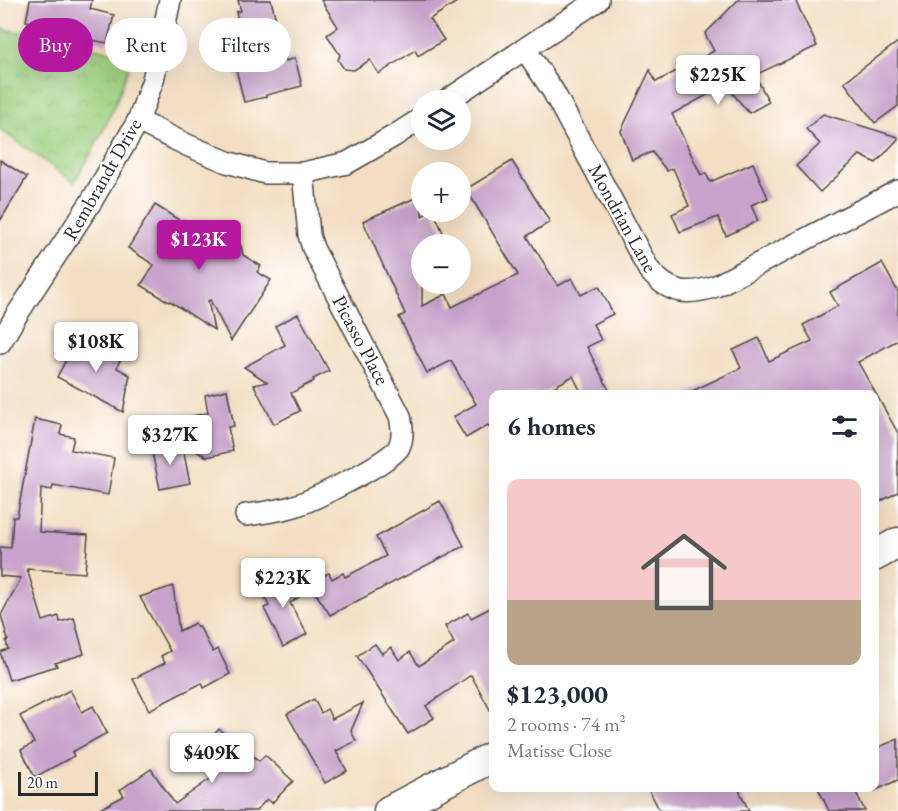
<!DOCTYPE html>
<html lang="en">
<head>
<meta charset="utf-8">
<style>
	body { margin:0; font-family:"EB Garamond",serif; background:#f6f6f7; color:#1f2937; height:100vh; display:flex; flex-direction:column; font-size:22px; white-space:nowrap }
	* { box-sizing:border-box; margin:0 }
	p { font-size:20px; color:#747a83 }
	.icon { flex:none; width:33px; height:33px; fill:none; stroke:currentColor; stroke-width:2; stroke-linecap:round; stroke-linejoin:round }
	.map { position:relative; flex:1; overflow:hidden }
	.drawer { position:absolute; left:489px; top:390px; width:390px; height:402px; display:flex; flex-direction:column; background:#fff; border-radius:12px; box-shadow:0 6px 24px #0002 }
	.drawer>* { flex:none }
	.hud { position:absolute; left:18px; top:18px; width:381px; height:54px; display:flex; gap:12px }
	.fabs { position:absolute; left:411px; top:90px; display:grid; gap:12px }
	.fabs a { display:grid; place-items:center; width:60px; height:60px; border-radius:50%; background:#fff; box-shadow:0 6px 24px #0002; font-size:30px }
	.scale { position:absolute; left:18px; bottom:15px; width:80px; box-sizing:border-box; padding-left:6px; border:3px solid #2b2b2b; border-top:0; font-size:16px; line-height:21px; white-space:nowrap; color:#2b2b2b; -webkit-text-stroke:4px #fff; paint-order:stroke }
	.price { position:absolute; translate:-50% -51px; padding:0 14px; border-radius:6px; background:#fff; color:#222; font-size:20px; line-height:39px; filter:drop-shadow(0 2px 3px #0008) }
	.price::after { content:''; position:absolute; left:50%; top:36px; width:18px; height:14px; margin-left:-9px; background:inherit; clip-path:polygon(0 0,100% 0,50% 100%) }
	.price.selected { background:#b5179e; color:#fff }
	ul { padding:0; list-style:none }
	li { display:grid; align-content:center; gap:12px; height:318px; padding:0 18px }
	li+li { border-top:2px solid #e0e1e3 }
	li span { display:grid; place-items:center; height:186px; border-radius:12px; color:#555 }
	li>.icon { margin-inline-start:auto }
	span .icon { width:108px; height:108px; fill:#fffc; stroke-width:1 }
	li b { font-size:26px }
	h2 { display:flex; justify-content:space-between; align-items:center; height:72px; padding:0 18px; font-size:26px }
	.tag { padding:0 21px; border-radius:27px; background:#fff; box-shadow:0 6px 24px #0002; font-size:21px; line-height:54px }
	.tag.selected { background:#b5179e; color:#fff }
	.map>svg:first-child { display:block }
	.park { fill:url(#park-crowns); stroke:#657e56; stroke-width:1.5 }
	.building { fill:#c7a2ca }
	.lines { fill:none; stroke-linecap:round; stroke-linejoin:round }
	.street-casing { stroke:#494642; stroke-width:24 }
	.secondary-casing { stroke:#494642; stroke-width:33 }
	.street { stroke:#fff; stroke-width:21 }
	.secondary { stroke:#fff; stroke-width:30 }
	.labels { text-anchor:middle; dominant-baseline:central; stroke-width:4.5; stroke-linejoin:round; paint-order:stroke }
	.street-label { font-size:20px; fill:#2b2b2b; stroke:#fff }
</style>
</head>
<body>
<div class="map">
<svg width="898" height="811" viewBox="0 0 898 811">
	<defs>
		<pattern id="park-crowns" width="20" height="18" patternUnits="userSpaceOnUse" patternTransform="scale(1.5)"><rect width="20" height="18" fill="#9fd080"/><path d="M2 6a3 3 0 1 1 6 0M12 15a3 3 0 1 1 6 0" fill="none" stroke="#89b36f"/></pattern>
	</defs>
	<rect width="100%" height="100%" fill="#fff"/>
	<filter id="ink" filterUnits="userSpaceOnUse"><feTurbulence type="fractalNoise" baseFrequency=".0167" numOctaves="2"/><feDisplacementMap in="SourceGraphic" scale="12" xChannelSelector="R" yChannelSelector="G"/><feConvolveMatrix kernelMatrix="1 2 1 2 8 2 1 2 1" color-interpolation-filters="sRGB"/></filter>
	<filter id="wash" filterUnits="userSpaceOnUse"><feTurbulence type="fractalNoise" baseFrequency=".008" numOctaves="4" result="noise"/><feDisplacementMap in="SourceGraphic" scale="24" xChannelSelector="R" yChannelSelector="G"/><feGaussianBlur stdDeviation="1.35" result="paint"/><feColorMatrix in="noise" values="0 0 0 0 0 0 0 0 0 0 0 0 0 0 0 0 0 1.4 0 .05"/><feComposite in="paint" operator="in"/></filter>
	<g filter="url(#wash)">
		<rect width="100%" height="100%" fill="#f3dec2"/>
		<path class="park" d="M0,28L132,56C119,101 99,143 74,182L0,129Z"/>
		<g id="blocks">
			<g class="building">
				<path d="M30,0H92L90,9L114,15L107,43L81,38L82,33L26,21Z"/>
				<path d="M238,0H271L286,61L295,58L302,86L266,95V97L244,102L236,69L232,70L225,46L243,42L236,12L241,11Z"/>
				<path d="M321,0H460L430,19L444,40L418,56L415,50L379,74L370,60L354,70L344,69L338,60L340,55L327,35L338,27Z"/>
				<path d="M738,0H795L817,46L755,75L769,102L749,113L726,85L721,88L719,86L720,88L672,114L701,175L706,173L710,182L753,163L768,198L751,205L758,221L726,236L718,217L680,232L672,214L689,206L673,168L667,171L652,152L632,160L621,131L650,70L656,82L714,51L705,34Z"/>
				<path d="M898,42V106L875,123L844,82Z"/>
				<path d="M823,114L898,137V139L876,163L860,155L820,192L796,166L820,144L806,129Z"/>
				<path d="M0,160L27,177L0,221Z"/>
				<path d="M512,161L550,222L527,236L558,286L572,278L581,295L599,286L613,314L593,324L601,340L587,347L611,394H582L573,376L541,394H494V434L488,425L466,438L453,417L476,404L451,361L427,373L399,317L405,314L363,221L422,195V216L429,212H434L448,244H422V306L446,294L452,307L518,275L466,189Z"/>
				<path d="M155,205L182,222L183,220L221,243L233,240L241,246L243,255L261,266L257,272L271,280L231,341L210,300L208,301L214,330L170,301L169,302L141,285L154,265L128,248Z"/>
				<path d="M882,263L898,292V340L858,362L898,433V492L874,505V394H686L741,368L733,350L759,338L769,361L812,341L803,325L838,306L830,292Z"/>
				<path d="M298,314L329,371L313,379L314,381L291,393L300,411L274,424L254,385L267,382L244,367L285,345L275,326Z"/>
				<path d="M81,332L100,342L97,348L120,360L117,368L130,375L123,412L57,377Z"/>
				<path d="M227,390L234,426L228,427L233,451L207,457L147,425L208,413L205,395Z"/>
				<path d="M35,419L62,425L60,434L74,437L71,450L114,458L108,495L53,485L52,490L41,488L39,532L88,535L85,573L27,569L43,621L59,616L60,622L74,618L84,654L55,663L57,666L9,680L0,652L8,649L6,641L8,640L1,615L21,578L0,576V547L11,548L13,517H17Z"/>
				<path d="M150,443L183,449L190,483L160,489Z"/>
				<path d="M440,501L464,546L330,615L309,583L329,573L332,579L343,573L345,577L386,556L376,537Z"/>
				<path d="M286,573L299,597L290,603L307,634L283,647L264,608L269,606L259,586Z"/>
				<path d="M173,586L179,631L195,623L197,627L199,626L213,652L218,649L230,674L204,688L202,683L149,710L133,679L165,663L161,656L170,651L140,597Z"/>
				<path d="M494,606V717L471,675L426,706L434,718L408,734L357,656L375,644L382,654L391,647L399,660L410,652L419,666L454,643L445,626L468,613L471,618Z"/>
				<path d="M70,690L82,712L93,706L107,733L72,752L74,756L35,777L21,750L34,743L20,716Z"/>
				<path d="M314,699L321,713L327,709L332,719L363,703L351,731L356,741L336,751L347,771L325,783L287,714Z"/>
				<path d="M219,729L246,753L248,751L259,761L265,755L293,781L272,803L267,799L256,811H96L124,796L120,790L151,769L175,804L217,774L203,761L211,752L204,746Z"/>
				<path d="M898,739V780L874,791V749Z"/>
				<path d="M648,788H738L749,811H660Z"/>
				<path d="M818,788H854L865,811H829Z"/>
			</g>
		</g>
	</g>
	<g filter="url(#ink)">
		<use href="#blocks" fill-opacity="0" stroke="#494642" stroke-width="1.5"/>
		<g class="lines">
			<g class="street-casing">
				<g id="street">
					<path d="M525,49L553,91L649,270C670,294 687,296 716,286L898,191"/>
					<path d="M448,100L598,0"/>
					<path d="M138,121L187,145L227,162L265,173H303L347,163L394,136L422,118"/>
					<path d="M0,343L16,316L91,202L138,121L153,80L170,0"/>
					<path d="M246,515C261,513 277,511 291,507C310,502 391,462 399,447C404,436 402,426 400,416L313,248L309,235L303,173"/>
				</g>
			</g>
			<g class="secondary-casing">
				<g id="secondary">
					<path d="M874,556L898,543"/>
					<path d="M389,811L494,756"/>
				</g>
			</g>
			<use href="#street" class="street"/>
			<use href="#secondary" class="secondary"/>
		</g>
	</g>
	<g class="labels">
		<g class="street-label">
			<text transform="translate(102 179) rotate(-60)">Rembrandt Drive</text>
			<text transform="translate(623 218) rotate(61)">Mondrian Lane</text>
			<text transform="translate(361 340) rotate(62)">Picasso Place</text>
		</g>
	</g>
</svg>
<div class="fabs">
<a><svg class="icon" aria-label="layers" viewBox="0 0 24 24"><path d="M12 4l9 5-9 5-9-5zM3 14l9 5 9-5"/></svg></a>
<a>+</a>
<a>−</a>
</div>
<div class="scale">20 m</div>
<b class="price" style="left:718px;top:106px">$225K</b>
<b class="price selected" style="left:199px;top:271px">$123K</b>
<b class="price" style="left:96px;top:373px">$108K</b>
<b class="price" style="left:170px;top:466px">$327K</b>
<b class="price" style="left:283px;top:609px">$223K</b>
<b class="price" style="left:212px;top:784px">$409K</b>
<div class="hud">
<a class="tag selected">Buy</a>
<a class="tag">Rent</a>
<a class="tag">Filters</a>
</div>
<section class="drawer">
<h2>6 homes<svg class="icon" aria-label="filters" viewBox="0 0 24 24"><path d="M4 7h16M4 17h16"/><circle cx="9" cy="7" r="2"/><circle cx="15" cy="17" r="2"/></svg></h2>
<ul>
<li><span style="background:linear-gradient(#f6c9c9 65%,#b9a48a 0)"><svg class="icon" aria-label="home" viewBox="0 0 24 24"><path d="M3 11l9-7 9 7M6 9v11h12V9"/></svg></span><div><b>$123,000</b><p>2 rooms · 74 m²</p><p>Matisse Close</p></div></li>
</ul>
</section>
</div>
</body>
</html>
